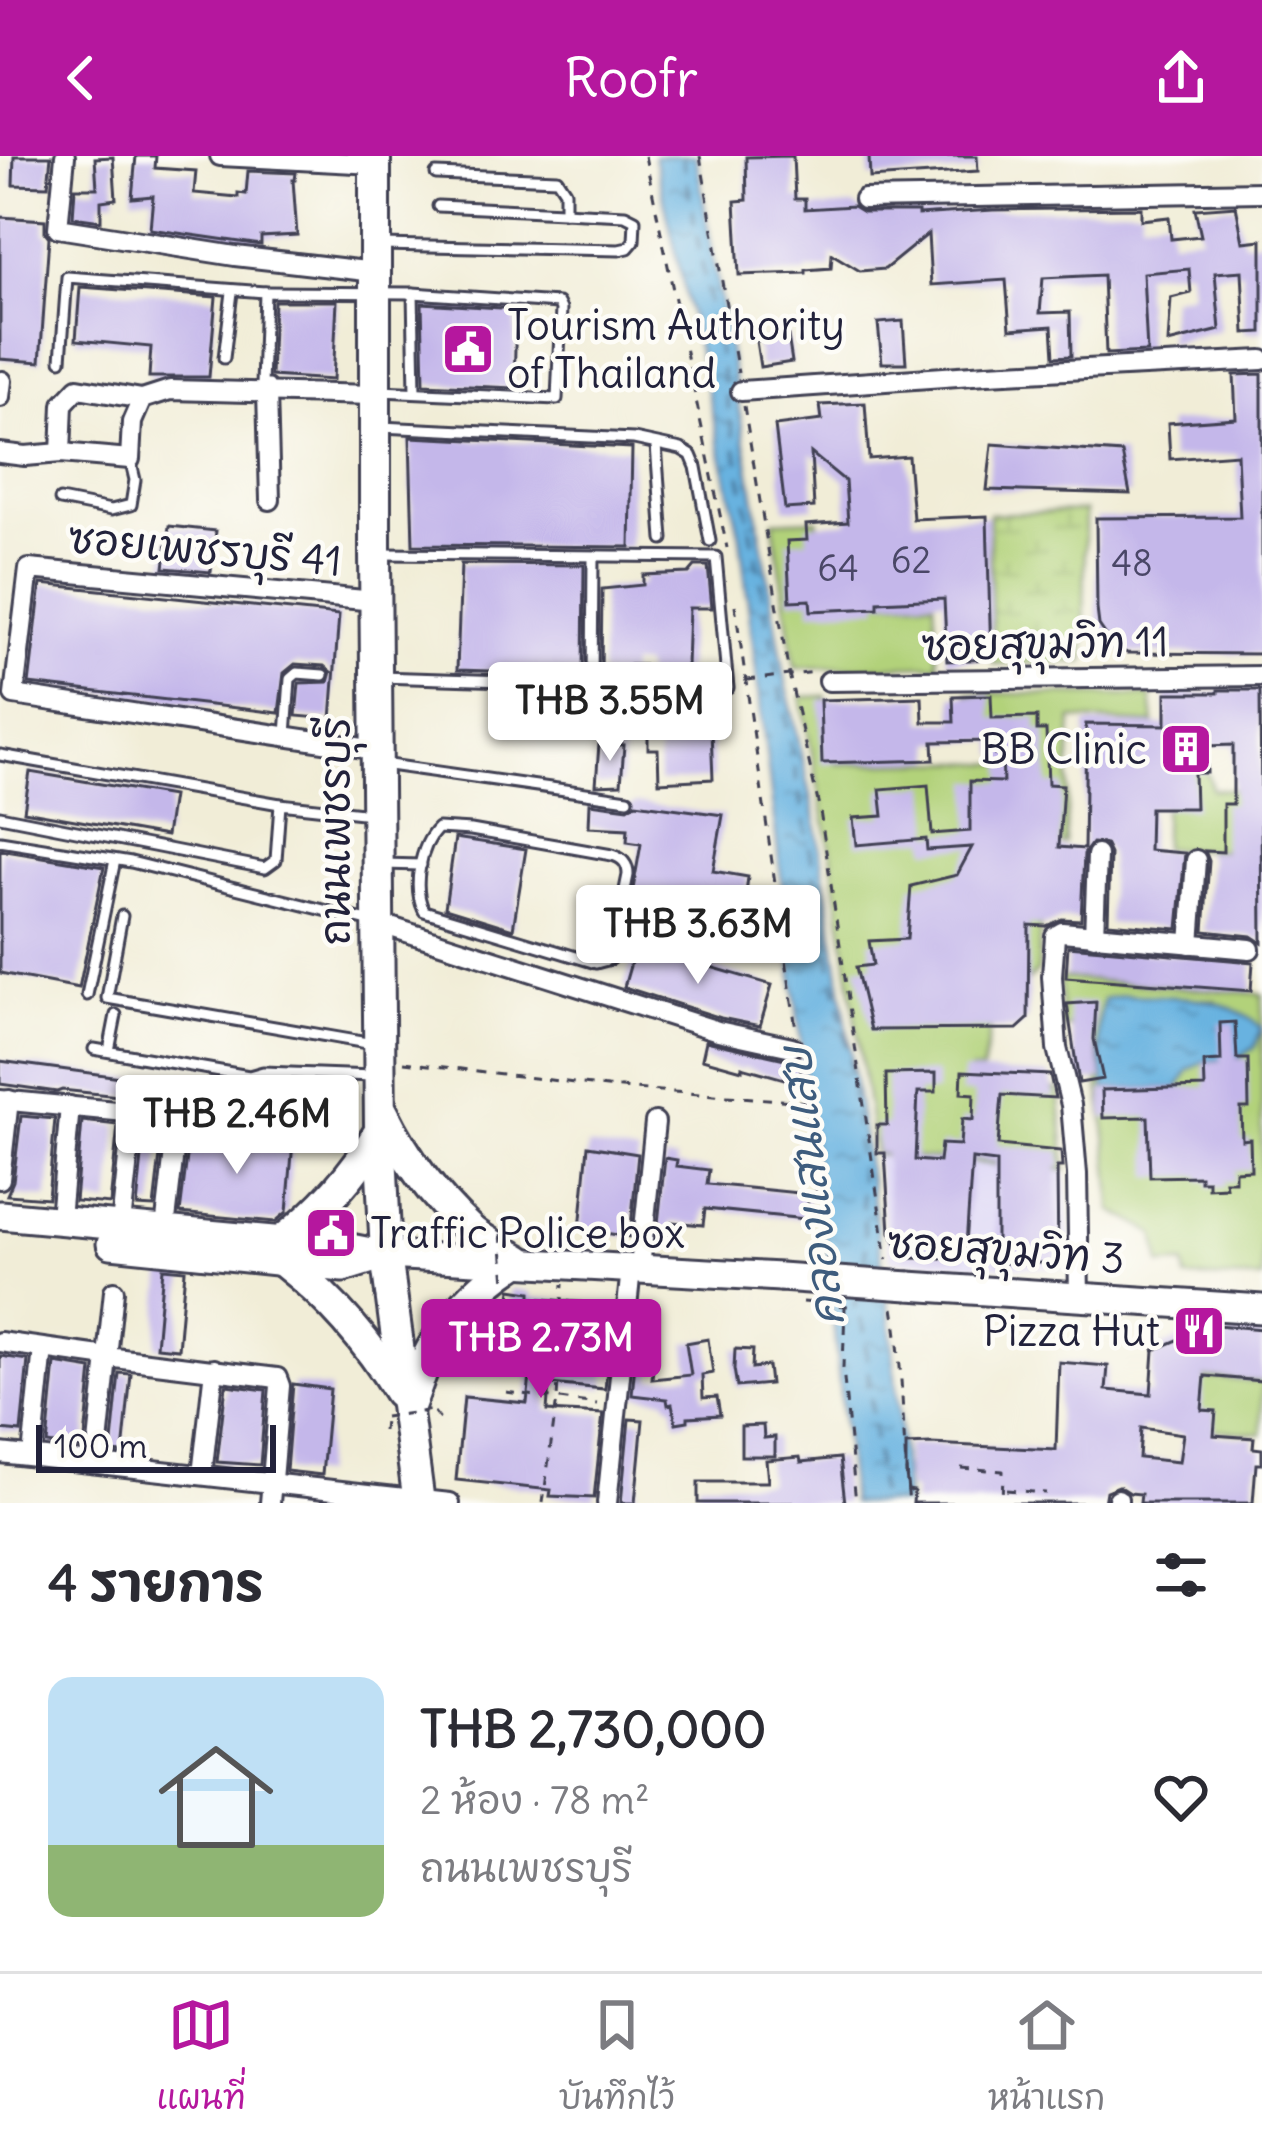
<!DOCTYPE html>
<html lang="th">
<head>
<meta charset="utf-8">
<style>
	body { margin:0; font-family:Delius,"Playpen Sans Thai",sans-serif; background:#f2f2f3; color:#2b2b33; height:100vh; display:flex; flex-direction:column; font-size:45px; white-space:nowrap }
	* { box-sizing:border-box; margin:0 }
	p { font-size:39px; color:#7c7c81 }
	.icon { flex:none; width:66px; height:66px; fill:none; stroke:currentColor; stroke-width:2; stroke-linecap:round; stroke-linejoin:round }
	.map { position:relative; height:1347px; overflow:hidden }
	.sheet { display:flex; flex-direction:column; background:#fff; flex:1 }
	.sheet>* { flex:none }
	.scale { position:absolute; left:36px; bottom:30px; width:240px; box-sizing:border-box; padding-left:12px; border:6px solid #22223b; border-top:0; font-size:33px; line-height:42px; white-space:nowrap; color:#22223b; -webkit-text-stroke:9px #fdfcf7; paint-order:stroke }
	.price { position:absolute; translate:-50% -102px; padding:0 27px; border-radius:12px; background:#fff; color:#222; font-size:39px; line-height:78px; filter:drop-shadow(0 3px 6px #0008) }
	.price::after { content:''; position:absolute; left:50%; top:72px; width:36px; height:27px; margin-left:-18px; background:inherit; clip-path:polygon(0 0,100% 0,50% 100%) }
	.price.current { background:#b5179e; color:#fff }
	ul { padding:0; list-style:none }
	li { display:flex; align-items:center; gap:36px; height:300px; padding:0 48px }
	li+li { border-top:3px solid #e1e1e2 }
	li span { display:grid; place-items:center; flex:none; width:336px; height:240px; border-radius:24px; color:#555 }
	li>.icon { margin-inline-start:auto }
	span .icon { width:144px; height:144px; fill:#fffc; stroke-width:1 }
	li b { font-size:51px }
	h2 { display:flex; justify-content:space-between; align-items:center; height:144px; padding:0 48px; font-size:51px }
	header { display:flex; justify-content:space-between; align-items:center; height:156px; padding:0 48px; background:#b5179e; color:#fff; font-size:54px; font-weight:600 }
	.menu { display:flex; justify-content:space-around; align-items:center; height:168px; border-top:3px solid #e1e1e2; background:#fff; font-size:33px; color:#7c7c81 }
	.menu a { display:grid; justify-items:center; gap:6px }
	.menu .current { color:#b5179e }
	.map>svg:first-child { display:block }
	.built { fill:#dcd5f6 }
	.wetland { fill:url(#wetland-marsh); stroke:#6a7a5a; stroke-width:3 }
	.garden { fill:#b2d27a; stroke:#6a7a5a; stroke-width:3; fill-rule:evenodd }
	.water { fill:url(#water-ripples); stroke:#456a8e; stroke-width:3 }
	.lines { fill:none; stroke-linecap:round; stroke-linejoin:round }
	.ferry { stroke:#3e5c7d; stroke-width:3; stroke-dasharray:15 12; stroke-linecap:butt }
	.building { fill:#c4b7ea; fill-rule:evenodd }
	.lane-casing { stroke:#414052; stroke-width:15 }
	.street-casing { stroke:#414052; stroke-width:24 }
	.secondary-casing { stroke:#414052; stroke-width:33 }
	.primary-casing { stroke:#414052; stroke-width:36 }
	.path { stroke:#414052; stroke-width:3; stroke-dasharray:9 9; stroke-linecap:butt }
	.lane { stroke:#fff; stroke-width:9 }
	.street { stroke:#fff; stroke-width:18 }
	.secondary { stroke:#fff; stroke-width:27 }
	.primary { stroke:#fff; stroke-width:30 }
	.secondary-bridge-casing { stroke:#414052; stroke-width:33; stroke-linecap:butt }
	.path-bridge { stroke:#414052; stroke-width:3; stroke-dasharray:9 9; stroke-linecap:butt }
	.secondary-bridge { stroke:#fff; stroke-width:27 }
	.labels { text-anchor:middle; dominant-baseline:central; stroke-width:9; stroke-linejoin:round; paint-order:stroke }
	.number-label { font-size:36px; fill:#4a4767 }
	.poi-label { font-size:42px; fill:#22223b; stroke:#fdfcf7; text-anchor:start }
	.street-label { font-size:42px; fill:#22223b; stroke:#fdfcf7 }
	.water-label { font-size:45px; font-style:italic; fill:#3e5c7d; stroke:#fdfcf7 }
</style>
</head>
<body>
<header><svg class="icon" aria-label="back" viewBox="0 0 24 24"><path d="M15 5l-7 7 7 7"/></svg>Roofr<svg class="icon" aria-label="share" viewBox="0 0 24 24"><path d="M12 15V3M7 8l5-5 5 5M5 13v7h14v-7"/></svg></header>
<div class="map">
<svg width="1262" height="1347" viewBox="0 0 1262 1347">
	<defs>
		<pattern id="wetland-marsh" width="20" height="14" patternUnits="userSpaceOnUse" patternTransform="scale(3)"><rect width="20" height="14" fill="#b2d27a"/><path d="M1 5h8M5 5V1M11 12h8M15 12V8" fill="none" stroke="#99b46a"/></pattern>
		<pattern id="water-ripples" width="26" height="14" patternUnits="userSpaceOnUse" patternTransform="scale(3)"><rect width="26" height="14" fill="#68b2e0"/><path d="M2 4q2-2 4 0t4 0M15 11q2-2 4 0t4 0" fill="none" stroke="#5590b7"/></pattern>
	</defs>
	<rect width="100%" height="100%" fill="#fdfcf7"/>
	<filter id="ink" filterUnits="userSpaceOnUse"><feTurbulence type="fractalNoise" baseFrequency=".00833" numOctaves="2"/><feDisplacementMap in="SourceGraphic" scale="24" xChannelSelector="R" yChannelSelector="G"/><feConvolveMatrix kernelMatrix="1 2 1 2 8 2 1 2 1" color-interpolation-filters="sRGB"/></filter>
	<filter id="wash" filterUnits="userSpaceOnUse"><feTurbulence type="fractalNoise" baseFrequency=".004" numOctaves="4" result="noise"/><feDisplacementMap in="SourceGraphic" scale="48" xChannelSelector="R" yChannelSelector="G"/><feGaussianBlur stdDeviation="2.7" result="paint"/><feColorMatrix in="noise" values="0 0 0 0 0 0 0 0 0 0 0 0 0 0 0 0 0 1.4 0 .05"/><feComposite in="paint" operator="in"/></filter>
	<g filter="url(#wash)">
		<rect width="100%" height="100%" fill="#f1edd7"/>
		<path class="built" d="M875,998L1066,1014L1074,1114L890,1105Z"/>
		<path class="wetland" d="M1085,355L1084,506L993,508L989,358Z"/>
		<g class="garden">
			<path d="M817,363L823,445H934L938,509L795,512L773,365Z"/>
			<path d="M968,537L1151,540L1154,568L1072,563L1065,688L1043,687L1038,815L992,862L982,915H971L973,931L1059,934L1066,1014L875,998L831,696L801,541L825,540L837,608L954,606L1023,609L1038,619L969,564Z"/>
			<path d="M1164,611L1204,614L1209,620L1212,633L1262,635V696L1163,692Z"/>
			<path d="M1060,822L1262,838V1123L1186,1122L1184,1108L1161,1109L1155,1078L1112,1054C1109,991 1102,936 1088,874L1062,870ZM1124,839L1215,844L1226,905L1204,906L1189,914L1105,934L1098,897L1104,843Z"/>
			<path d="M1196,1221L1262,1226V1278L1194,1272Z"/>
		</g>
		<g class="water">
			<path d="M654,0H696L786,527L815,658L890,1160L906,1347H851L828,1113L740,380Z"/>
			<path d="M1124,839C1175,842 1222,835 1261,872L1255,891L1237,903L1204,906L1189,914L1178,932L1105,934C1102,900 1093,877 1104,843Z"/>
		</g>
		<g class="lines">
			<g class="ferry">
				<path d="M682,0L850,909L866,1092L862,1116"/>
				<path d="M858,1137L855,1152L864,1172L880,1347"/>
			</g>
		</g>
		<g id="blocks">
			<g class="building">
				<path d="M14,0H51L48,30L13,29Z"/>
				<path d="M136,0H156L155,12L196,15L194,37L238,41V37L246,38L248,15L296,17L295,24H293L297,79L261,81V89L150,73L153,40L132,42Z"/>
				<path d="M793,0L795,43H805V53L853,50L863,56H918V59L993,54L1141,52V64L1169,61L1171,83L1201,80L1195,53L1236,50L1243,86L1262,84V176L1245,177L1242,115L1215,117L1220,174L1168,187L1171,142L1191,137L1189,113L1143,117L1147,196L1106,198L1103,119L1043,122L1040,157L1070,156L1071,200L1054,201L1052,170L1010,173L1006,124L931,129L928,78L885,113L860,115L832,98L831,112L806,114V117L739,119L735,45L747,44L746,1Z"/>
				<path d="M869,0H977L978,15L870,22Z"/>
				<path d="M113,1L116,43L101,45V65L73,61L75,32H97L95,2Z"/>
				<path d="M0,61L45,64V76L49,81L40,206L0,203Z"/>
				<path d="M80,131L216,141L209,221H149L151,191L76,184Z"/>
				<path d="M274,145H337L333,224L271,220Z"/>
				<path d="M422,147L516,153L514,232L424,228Z"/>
				<path d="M903,165L906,207H882L878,167Z"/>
				<path d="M788,180L792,206L760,211L756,185Z"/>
				<path d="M1262,218V498L1127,497L1113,489L1099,469L1097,453L1096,362L1240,361L1237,298L1170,303L1168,267L1236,262L1234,219Z"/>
				<path d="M865,247L869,303L908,300L913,363L987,360L991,503L947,505L944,443L878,446V452L811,455L810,444L790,445L787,385L807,384L806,369L848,366L845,325L811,297L814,351L785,353L775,270L822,264L820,249Z"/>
				<path d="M410,281L632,292L630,391L413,389Z"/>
				<path d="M992,288L1122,297L1130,338L987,334Z"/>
				<path d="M169,370L216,375L211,416L164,412Z"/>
				<path d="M461,408L584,409L583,518L457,514Z"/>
				<path d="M695,410H708L712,452H689L687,510L680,521L645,520L644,509H630L629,520L601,519L602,433L643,429V419L689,417Z"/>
				<path d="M41,428L339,459L331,563L296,560L299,527L328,526L331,516L324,510L295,508L284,517L279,557L29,528Z"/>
				<path d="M1218,534H1260L1262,787L1251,780L1204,775L1209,705L1205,695L1223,696V648H1233V589L1207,590V617H1194L1195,652H1150L1149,694L1185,697L1178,773L1108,767L1110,698L1105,688L1092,687L1084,698L1081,764L1062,763L1046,770L1029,769L1028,863L1017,873L871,874L856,811L873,809L869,785L907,783L911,730L957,719L972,691L927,694L926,683L856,689L853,662L883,660L880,633L928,629L932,678L970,675V625L1003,626L1002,598L995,599L994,585L933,586L934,604L822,607L820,544L922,541L923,566H954L953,540L991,539L992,562L1037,561V574H1046L1048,628L1063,629L1059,691L1084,693L1086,568L1166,569V537H1218Z"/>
				<path d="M711,575L713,623L659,626L658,593H648V579Z"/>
				<path d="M599,588L624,589L621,628L596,629Z"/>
				<path d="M30,616L172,640L166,680L24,655Z"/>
				<path d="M590,647L628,652L636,647L723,659L713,715L748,721L740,788L627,767L641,688L627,686L628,673L589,671Z"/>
				<path d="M455,682L526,693L513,773L445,752Z"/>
				<path d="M0,694L104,711L79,832L0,817Z"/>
				<path d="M636,789L772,829L760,870L721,862L624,831Z"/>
				<path d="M1068,790L1253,806L1251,835L1066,821Z"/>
				<path d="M1096,846L1094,883L1103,923L1079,927L1067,848Z"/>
				<path d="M1235,866L1237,903H1248L1249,952H1241L1242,984L1250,983L1251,1014L1235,1015V1025H1225L1226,1031L1208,1032V1025H1200V1020L1150,1021L1148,961L1103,962L1102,934L1205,931L1204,906L1221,905L1220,867Z"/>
				<path d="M706,885L789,904L799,902L802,928L742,911V914L702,903Z"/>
				<path d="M0,905L180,929L181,925L264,937L261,955L62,934L57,936L0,928Z"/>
				<path d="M962,915L1050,919L1055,942L1002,939L998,989L1061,995L1062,1011H1057L1058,1107H996V1006L972,1003L965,1103L904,1102L890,1076L885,997H877V969H887L886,918L936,917V936H918L915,1004L939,1006L941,988L960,989L962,963L973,964L974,938L961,937Z"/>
				<path d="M21,960L55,963L48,1042L7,1039L13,1025Z"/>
				<path d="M82,965L118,969L110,1048L75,1045Z"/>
				<path d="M145,971L163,973L154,1051L137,1050Z"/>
				<path d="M190,976L293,986L287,1056L275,1066L180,1057Z"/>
				<path d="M588,990L638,998L630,1081L580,1073Z"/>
				<path d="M665,1002L677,1004L676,1010L709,1014L707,1028L809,1038L806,1063L705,1053L703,1069L671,1066L669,1087L656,1086Z"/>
				<path d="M163,1112L185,1114L178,1193L156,1191Z"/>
				<path d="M511,1133L531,1136V1142L614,1149L605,1233L549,1228L547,1255L603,1258L594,1342L550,1340L551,1334L456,1324L464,1241L527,1247L530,1220L501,1217Z"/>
				<path d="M640,1155L658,1157L652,1223L691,1219L686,1187L708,1183L713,1217L702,1219L703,1242L717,1241L720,1259L688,1261V1265L676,1267L672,1248L668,1249L667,1243L632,1239Z"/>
				<path d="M1193,1167L1262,1173V1225L1205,1220L1202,1254L1216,1255L1214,1279L1254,1282L1253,1292L1262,1293V1308H1256L1253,1347H1140L1141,1338L1130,1337L1119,1330L1106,1335L1104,1347H913L914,1335L908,1334L906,1319V1289L931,1288L1056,1294L1059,1206L1108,1210L1106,1234L1151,1238L1154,1194L1192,1178ZM1141,1272L1183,1278L1179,1306L1139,1302Z"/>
				<path d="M735,1193L753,1194L752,1212L768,1210L770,1228L737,1231L734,1213Z"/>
				<path d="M0,1200L28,1204L21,1276L0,1274Z"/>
				<path d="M55,1207L92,1213L84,1293L47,1288Z"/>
				<path d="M119,1217L131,1218L123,1297L111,1296Z"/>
				<path d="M293,1228L330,1233L322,1319L286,1315Z"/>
				<path d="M226,1229L266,1234L260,1309L217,1306Z"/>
				<path d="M629,1263L643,1264L635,1347H621Z"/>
				<path d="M763,1269L764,1282L775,1281V1300H741V1270Z"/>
				<path d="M800,1301L801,1306L840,1302L845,1347H698V1326H768L766,1304Z"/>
			</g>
		</g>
	</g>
	<g filter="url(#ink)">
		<use href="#blocks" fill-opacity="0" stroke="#414052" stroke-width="3"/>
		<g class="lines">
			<g class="lane-casing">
				<g id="lane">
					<path d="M436,18L557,23L565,35V56"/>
					<path d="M381,89L619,94L628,92L634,85L635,64L625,59L438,50"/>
					<path d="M413,137L415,236"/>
					<path d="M224,202L232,136"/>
					<path d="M61,204L67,121L265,136"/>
					<path d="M269,229H262L265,136L413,137L558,147L561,153L557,243L380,235"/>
					<path d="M380,271L634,283L681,293L691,299L696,311L710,385"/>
					<path d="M656,289L663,383"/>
					<path d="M60,344L111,354L131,349L135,324L130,303"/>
					<path d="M379,521L728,532L716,401L380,398"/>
					<path d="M592,529L593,401"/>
					<path d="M286,579L290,523L297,517L323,519"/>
					<path d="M0,599L280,648"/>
					<path d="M382,608L628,643"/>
					<path d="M0,660L265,712L276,704L280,648L371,658"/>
					<path d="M438,672L471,674L612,699C623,702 628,708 628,719L611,803L596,807L424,755C412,731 420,690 438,672Z"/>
					<path d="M0,685L131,706L372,766"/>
					<path d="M383,708L421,709"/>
					<path d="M122,760L107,842L373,888"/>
					<path d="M617,775L731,796"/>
					<path d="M87,839L115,704"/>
					<path d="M94,893L249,920L263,916L373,920"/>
					<path d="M109,895L116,859"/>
				</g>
			</g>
			<g class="street-casing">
				<g id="street">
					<path d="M65,0L58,72L235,100L375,116"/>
					<path d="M220,0L375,8"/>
					<path d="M864,43L1262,36"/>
					<path d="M741,235L987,218L1262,204"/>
					<path d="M267,236L270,344"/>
					<path d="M0,241L2,225"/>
					<path d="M0,297L25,300L61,297L130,303L132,266L142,243L170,234L375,239"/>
					<path d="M61,297L63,248L78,232L142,243"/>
					<path d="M375,445L29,413L14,539L376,594"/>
					<path d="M829,525L1262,520"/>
					<path d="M378,767L718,875L792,891"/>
					<path d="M1094,780L1097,699"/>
					<path d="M1190,788L1196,704"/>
					<path d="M0,944L315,974"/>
					<path d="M0,1023L9,944"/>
					<path d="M61,1051L70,950"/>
					<path d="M122,1059L133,956"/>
					<path d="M166,1064L178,961"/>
					<path d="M640,1112L655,966"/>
					<path d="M114,1135L107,1201L277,1222L280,1230L270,1347"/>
					<path d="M1079,1141L1077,1018L1071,949L1057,892L1052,820L1055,780L1062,776L1250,793"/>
					<path d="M0,1186L107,1201L96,1307"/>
					<path d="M0,1297L450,1347"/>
					<path d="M32,1300L43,1192"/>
					<path d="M202,1319L214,1213"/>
					<path d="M607,1347L631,1112"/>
					<path d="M1118,1347V1343"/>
				</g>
			</g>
			<g class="secondary-casing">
				<g id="secondary">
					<path d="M0,1059L340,1090L386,1099L780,1121"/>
					<path d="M111,1088L343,1112L382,1100"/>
					<path d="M909,1130L1262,1153"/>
				</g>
			</g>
			<g class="primary-casing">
				<g id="primary">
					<path d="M375,0V398L380,975L386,1099L419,1347"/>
					<path d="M383,957C404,1000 434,1041 470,1074C484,1086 503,1095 519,1104C483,1127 455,1154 433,1191C422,1210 416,1233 408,1253"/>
					<path d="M281,1086C320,1056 355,1017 380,975"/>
					<path d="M285,1107C330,1142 369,1187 399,1236"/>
				</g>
			</g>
			<g class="path">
				<path d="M645,0L727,392"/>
				<path d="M700,0L738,217"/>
				<path d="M744,250L789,518L820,655L887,1104"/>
				<path d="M735,449L796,873"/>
				<path d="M747,524L815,516"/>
				<path d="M404,906L607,931L807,946"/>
				<path d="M801,906L824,1099L828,1104"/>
				<path d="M803,1146L848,1150"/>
				<path d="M845,1150L843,1212L856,1347"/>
				<path d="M893,1152C904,1216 902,1282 909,1347"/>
				<path d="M506,1236L597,1248"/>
				<path d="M434,1256L441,1265"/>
				<path d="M383,1275L384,1263"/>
				<path d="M961,1312L1003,1315L1002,1347"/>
				<path d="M1006,1334L1046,1337"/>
				<path d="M543,1347L557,1243L563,1128"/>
			</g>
			<use href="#lane" class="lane"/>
			<use href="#street" class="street"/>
			<use href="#secondary" class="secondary"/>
			<use href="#primary" class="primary"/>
			<g class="secondary-bridge-casing">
				<path id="secondary-bridge" d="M780,1121L909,1130"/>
			</g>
			<g class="path-bridge">
				<path d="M501,1078L505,1127"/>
				<path d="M384,1261L433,1254"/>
			</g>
			<use href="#secondary-bridge" class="secondary-bridge"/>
		</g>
	</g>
	<defs>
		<g id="civic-square" transform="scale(2.7)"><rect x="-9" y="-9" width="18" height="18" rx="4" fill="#b5179e" stroke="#fdfcf7"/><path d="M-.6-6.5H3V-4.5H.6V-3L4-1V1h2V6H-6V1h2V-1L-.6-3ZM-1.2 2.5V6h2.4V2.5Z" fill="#fff"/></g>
		<g id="building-square" transform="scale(2.7)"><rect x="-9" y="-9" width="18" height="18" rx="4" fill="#b5179e" stroke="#fdfcf7"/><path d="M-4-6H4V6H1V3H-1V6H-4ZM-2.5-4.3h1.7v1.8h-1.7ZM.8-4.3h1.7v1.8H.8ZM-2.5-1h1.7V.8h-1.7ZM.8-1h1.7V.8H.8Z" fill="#fff"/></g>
		<g id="restaurant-square" transform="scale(2.7)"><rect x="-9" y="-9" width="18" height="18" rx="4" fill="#b5179e" stroke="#fdfcf7"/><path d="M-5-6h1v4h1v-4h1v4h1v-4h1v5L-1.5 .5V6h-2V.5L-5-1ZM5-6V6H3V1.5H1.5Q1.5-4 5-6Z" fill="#fff"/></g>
	</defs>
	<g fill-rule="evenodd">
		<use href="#civic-square" x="468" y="193"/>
		<use href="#building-square" x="1186" y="593"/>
		<use href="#civic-square" x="331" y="1077"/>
		<use href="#restaurant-square" x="1199" y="1175"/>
	</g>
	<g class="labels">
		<g class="number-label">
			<text x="911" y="404">62</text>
			<text x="1132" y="407">48</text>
			<text x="838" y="412">64</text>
		</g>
		<g class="poi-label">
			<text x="507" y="169">Tourism Authority<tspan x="507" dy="48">of Thailand</tspan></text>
			<text x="1147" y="593" text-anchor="end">BB Clinic</text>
			<text x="370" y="1077">Traffic Police box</text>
			<text x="1160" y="1175" text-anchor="end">Pizza Hut</text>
		</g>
		<g class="street-label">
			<text transform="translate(205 393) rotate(5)">ซอยเพชรบุรี 41</text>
			<text transform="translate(1045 487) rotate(-1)">ซอยสุขุมวิท 11</text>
			<text transform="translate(335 675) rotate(-90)">ถนนเพชรบุรี</text>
			<text transform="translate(1006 1094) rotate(4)">ซอยสุขุมวิท 3</text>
		</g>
		<g class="water-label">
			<text transform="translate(811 1031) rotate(-97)">คลองแสนแสบ</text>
		</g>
	</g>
</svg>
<div class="scale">100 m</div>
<b class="price" style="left:610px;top:608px">THB 3.55M</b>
<b class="price" style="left:698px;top:831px">THB 3.63M</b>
<b class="price" style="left:237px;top:1021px">THB 2.46M</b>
<b class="price current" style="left:541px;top:1245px">THB 2.73M</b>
</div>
<section class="sheet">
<h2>4 รายการ<svg class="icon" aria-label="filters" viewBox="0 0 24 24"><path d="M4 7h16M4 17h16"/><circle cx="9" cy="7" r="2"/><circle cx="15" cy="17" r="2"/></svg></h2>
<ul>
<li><span style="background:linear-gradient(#bfe0f5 70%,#8fb573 0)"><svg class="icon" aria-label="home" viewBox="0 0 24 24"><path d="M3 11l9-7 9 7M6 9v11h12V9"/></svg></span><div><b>THB 2,730,000</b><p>2 ห้อง · 78 m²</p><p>ถนนเพชรบุรี</p></div><svg class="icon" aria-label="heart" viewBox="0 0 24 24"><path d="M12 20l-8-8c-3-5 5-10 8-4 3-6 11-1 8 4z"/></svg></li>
</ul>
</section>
<nav class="menu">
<a class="current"><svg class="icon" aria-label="map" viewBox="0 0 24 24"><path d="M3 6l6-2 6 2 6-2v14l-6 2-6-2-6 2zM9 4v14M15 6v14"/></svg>แผนที่</a>
<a><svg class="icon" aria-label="saved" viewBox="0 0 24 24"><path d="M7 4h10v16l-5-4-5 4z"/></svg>บันทึกไว้</a>
<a><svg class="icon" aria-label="home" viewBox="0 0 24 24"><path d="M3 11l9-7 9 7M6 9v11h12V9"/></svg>หน้าแรก</a>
</nav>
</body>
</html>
